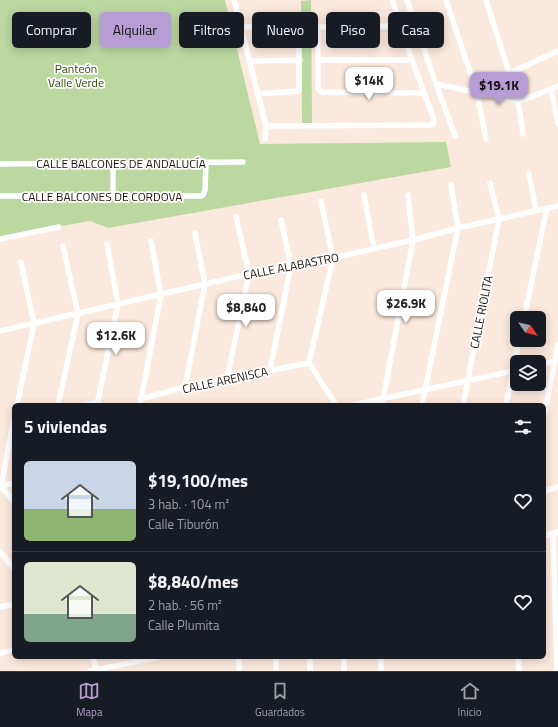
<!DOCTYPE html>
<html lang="es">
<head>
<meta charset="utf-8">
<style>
	body { margin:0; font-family:"Titillium Web",sans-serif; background:#242831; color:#f1f3f6; height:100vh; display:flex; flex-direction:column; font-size:15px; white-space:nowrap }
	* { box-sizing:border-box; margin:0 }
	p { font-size:13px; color:#9ea1a6 }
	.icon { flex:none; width:22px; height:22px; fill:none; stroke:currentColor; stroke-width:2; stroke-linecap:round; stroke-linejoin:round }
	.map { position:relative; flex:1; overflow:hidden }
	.details { position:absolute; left:12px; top:403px; width:534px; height:256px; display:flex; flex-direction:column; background:#171b24; border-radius:6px; box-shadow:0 2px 10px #0003 }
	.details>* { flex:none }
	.banner { position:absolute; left:12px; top:12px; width:534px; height:36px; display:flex; gap:8px }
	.needle { width:26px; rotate:124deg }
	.controls { position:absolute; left:510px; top:311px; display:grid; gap:8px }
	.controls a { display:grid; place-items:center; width:36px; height:36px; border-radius:6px; background:#171b24; box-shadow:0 2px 10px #0003; font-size:20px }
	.price { position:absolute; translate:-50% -34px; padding:0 9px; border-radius:8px; background:#fff; color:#222; font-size:13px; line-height:26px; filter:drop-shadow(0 1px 2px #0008) }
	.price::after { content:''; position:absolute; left:50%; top:24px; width:12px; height:9px; margin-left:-6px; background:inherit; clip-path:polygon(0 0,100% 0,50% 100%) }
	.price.on { background:#b89dd4; color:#111 }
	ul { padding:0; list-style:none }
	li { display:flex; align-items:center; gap:12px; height:100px; padding:0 12px }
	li+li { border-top:1px solid #363941 }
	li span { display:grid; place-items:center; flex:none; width:112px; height:80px; border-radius:6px; color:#555 }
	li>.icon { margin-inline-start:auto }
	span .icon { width:48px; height:48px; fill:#fffc; stroke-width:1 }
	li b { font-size:17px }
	h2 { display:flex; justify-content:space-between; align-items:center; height:48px; padding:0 12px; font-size:17px }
	.chip { padding:0 14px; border-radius:6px; background:#171b24; box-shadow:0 2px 10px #0003; font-size:14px; line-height:36px }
	.chip.on { background:#b89dd4; color:#111 }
	.tab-bar { display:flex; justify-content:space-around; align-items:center; height:56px; border-top:1px solid #363941; background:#171b24; font-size:11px; color:#9ea1a6 }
	.tab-bar a { display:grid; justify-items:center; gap:2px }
	.tab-bar .on { color:#b89dd4 }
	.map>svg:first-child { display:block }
	.green { fill:#bad8a0 }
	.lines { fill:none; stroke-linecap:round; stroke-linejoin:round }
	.minor { stroke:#fff; stroke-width:5.5 }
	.labels { text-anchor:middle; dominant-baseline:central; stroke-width:3.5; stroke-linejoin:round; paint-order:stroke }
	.park-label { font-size:12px; fill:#2b4704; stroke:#fff }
	.street-label { font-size:12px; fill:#1d130c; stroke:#fff }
</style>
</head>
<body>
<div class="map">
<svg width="558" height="671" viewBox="0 0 558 671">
	<rect width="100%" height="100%" fill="#fce9dd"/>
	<g class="green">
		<path d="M0,0H225L260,144L446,142L451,167L108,228L90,221L0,237Z"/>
		<path d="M311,0L312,124H302L301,1Z"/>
	</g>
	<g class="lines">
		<g class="minor">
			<path d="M234,0L266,126L265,139"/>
			<path d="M407,0L436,84L455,136"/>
			<path d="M446,0L477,93L486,139"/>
			<path d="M486,0L518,101L523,134"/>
			<path d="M400,26L321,27L318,28V89L321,92L424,93"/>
			<path d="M241,27H296L299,30V91L257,94"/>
			<path d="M318,60H412"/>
			<path d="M249,61L300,60"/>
			<path d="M510,73L558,51"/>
			<path d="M436,84L518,101L531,97L558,86"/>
			<path d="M551,89L558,124"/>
			<path d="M266,126L432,125L434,123V120L412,60L392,0"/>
			<path d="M0,164L243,162"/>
			<path d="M113,164V196"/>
			<path d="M529,174L536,210"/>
			<path d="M364,195L374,249"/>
			<path d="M0,196H201L203,195L205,190L206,163"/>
			<path d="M321,201L333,258L309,363L336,405"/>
			<path d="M0,239L59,227"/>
			<path d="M524,318L547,208"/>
			<path d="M0,331L249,274L333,258L413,240L458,228L558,206"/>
			<path d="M539,365L556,361"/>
			<path d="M270,370L291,266L281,220"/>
			<path d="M227,378L249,274L236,217"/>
			<path d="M185,387L205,284L195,233"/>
			<path d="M141,399L185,387L309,363"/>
			<path d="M17,405L34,324L21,262"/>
			<path d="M58,405L78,314L63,246"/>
			<path d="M82,405L98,402"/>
			<path d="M97,405L118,304L107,244"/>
			<path d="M140,405L161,295L151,241"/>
			<path d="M353,405L517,370"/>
			<path d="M382,405L413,240L408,195"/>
			<path d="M422,405L458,228L451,185"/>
			<path d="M463,405L499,219L490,183"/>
			<path d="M506,405L519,340"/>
			<path d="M544,415L558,345"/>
			<path d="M14,419L1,486L14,502"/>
			<path d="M0,486L14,483"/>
			<path d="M544,491L558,487"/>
			<path d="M553,533L557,671"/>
			<path d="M544,536L558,532"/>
			<path d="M0,551L14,569"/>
			<path d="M0,607L14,604"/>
			<path d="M0,653L14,650"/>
			<path d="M93,657L96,671"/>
			<path d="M518,657L519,671"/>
			<path d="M90,671L159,657"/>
			<path d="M239,671V657"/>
			<path d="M276,671V657"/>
			<path d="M310,671V657"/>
			<path d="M344,671V657"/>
			<path d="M381,671V657"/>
		</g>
	</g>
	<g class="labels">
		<g class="park-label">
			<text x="76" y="68">Panteón<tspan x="76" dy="14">Valle Verde</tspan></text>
		</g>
		<g class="street-label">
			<text x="121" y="163">CALLE BALCONES DE ANDALUCÍA</text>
			<text x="102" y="196">CALLE BALCONES DE CORDOVA</text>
			<text transform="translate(291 266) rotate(-11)">CALLE ALABASTRO</text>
			<text transform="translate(481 312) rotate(-79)">CALLE RIOLITA</text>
			<text transform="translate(225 380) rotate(-12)">CALLE ARENISCA</text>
		</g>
	</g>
</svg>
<div class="controls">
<a><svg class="needle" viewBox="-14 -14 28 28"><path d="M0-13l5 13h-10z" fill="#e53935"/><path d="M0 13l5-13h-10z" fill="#9ea1a6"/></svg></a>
<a><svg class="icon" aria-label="layers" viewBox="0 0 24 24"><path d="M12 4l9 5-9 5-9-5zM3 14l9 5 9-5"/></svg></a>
</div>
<b class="price" style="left:369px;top:101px">$14K</b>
<b class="price on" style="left:499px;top:106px">$19.1K</b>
<b class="price" style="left:406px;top:324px">$26.9K</b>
<b class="price" style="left:246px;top:328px">$8,840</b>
<b class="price" style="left:116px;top:356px">$12.6K</b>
<div class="banner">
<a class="chip">Comprar</a>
<a class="chip on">Alquilar</a>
<a class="chip">Filtros</a>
<a class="chip">Nuevo</a>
<a class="chip">Piso</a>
<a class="chip">Casa</a>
</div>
<section class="details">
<h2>5 viviendas<svg class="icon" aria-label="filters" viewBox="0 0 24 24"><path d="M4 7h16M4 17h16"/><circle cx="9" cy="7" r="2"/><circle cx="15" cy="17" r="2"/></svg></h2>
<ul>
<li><span style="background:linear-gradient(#c9d6e8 60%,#8fb573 0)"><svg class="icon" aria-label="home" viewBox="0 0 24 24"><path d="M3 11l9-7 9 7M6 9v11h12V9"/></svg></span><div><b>$19,100/mes</b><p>3 hab. · 104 m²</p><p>Calle Tiburón</p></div><svg class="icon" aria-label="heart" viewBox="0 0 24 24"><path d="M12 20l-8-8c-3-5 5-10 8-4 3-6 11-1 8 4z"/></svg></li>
<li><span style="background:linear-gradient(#dfe7d0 65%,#7fa58c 0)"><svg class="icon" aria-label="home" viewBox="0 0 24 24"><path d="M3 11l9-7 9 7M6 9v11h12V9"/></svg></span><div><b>$8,840/mes</b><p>2 hab. · 56 m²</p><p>Calle Plumita</p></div><svg class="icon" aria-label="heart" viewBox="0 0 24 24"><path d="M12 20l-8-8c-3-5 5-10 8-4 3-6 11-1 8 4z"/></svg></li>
</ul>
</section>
</div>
<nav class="tab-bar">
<a class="on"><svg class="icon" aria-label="map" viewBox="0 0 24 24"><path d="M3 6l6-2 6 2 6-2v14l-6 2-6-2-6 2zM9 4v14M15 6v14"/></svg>Mapa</a>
<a><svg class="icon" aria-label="saved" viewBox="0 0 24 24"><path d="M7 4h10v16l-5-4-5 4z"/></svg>Guardados</a>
<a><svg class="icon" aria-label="home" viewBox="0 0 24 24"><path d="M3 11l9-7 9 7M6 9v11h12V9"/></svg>Inicio</a>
</nav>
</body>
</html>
